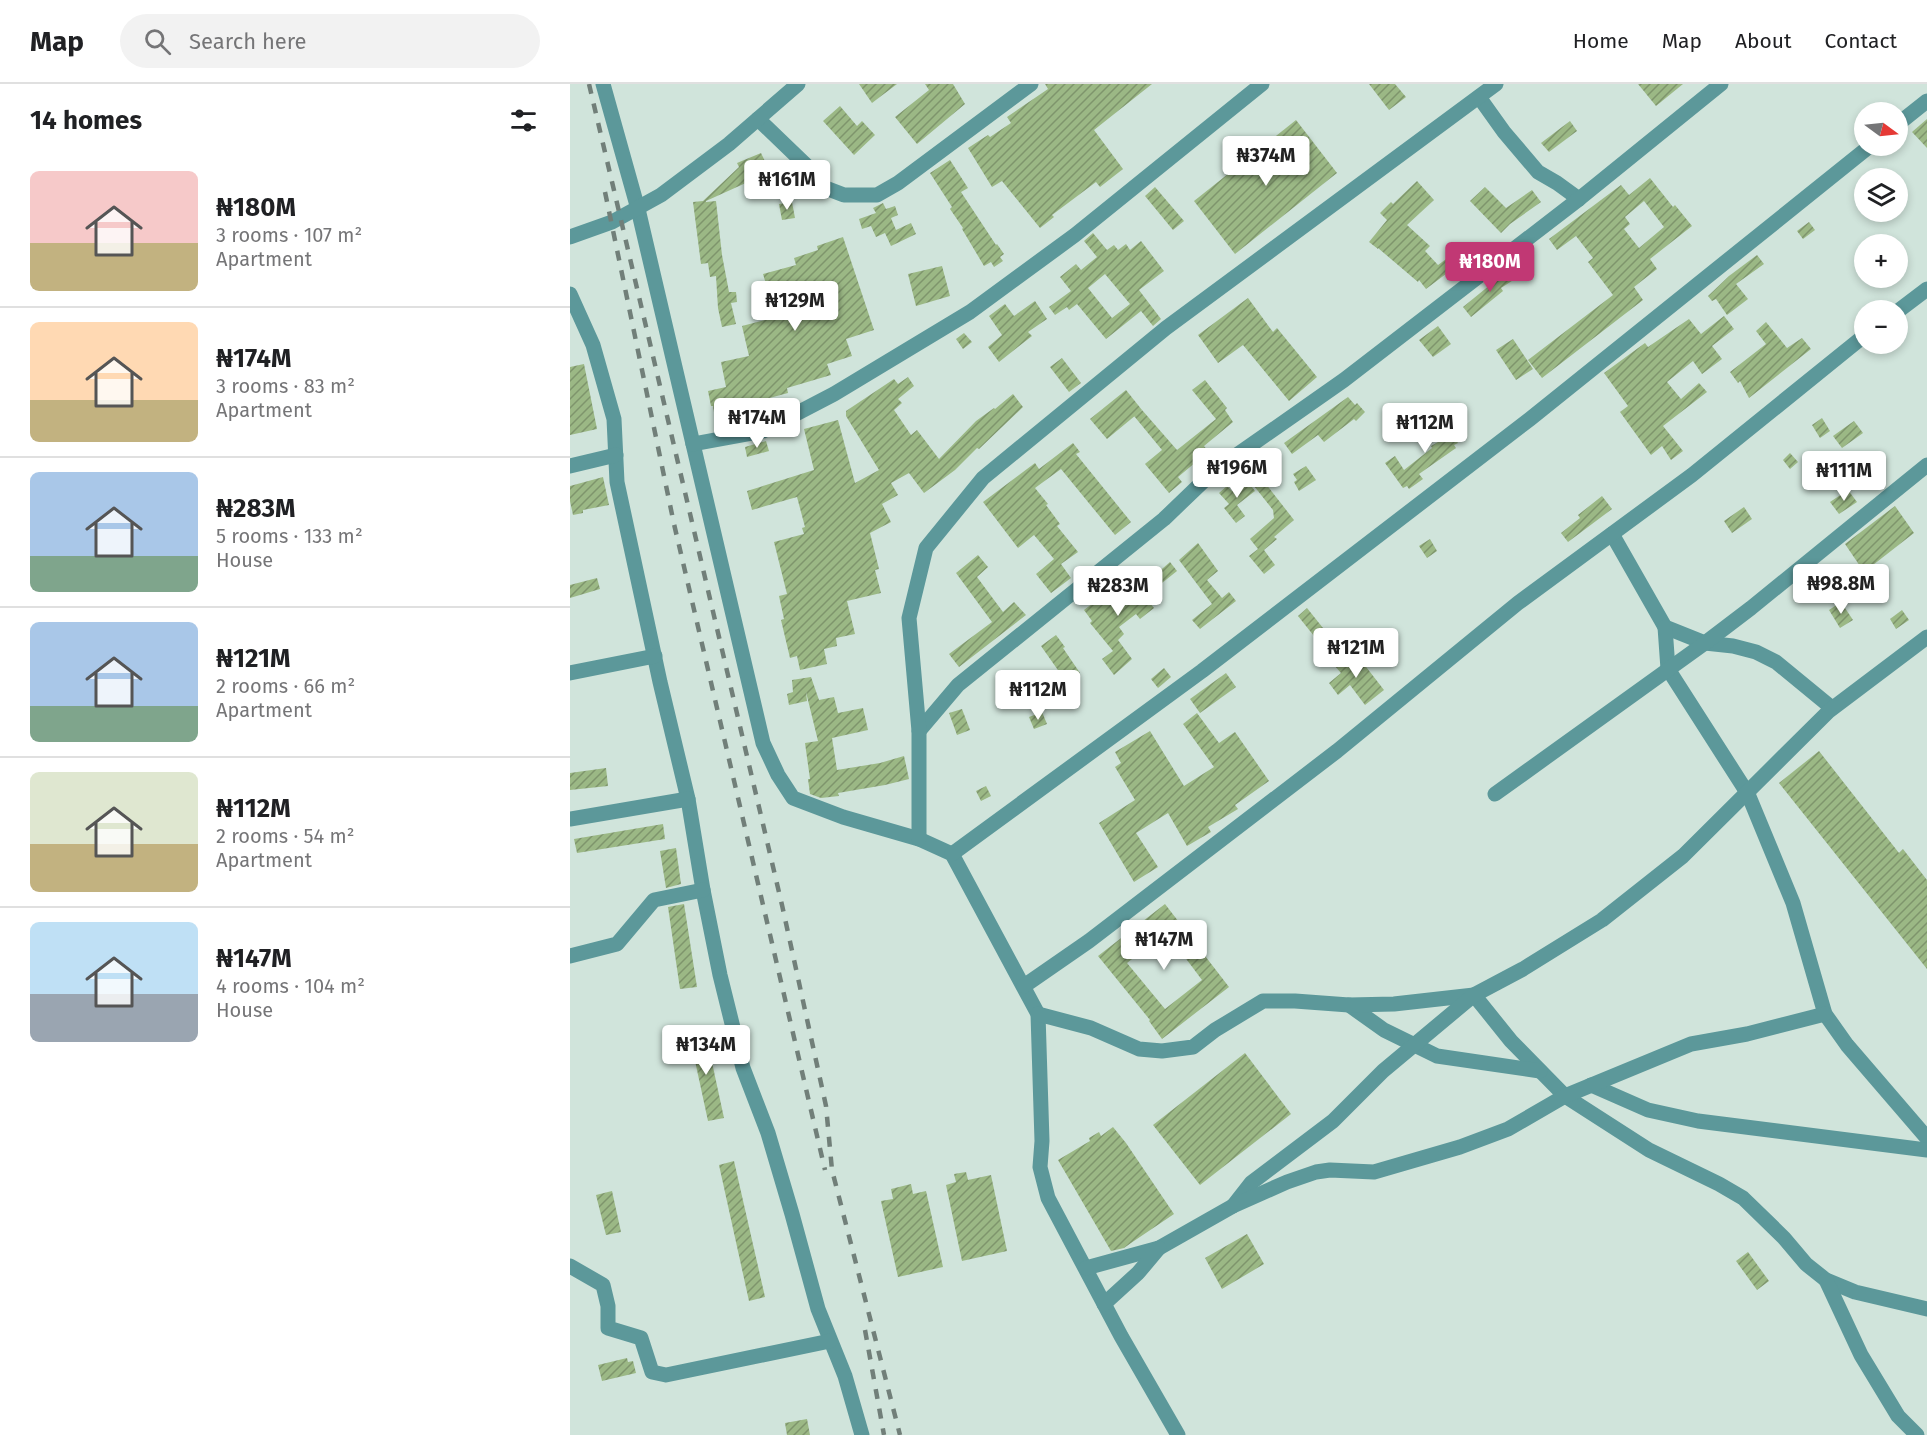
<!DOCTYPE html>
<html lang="en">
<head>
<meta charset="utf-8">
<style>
	body { margin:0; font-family:"Fira Sans",sans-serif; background:#f2f2f2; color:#202124; height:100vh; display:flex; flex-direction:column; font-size:22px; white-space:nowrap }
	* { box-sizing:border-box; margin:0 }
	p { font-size:20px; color:#757577 }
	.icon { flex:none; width:33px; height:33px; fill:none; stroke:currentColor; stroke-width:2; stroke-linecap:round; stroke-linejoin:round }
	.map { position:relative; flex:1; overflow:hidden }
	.side { display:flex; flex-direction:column; background:#fff; width:570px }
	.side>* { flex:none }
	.needle { width:39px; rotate:105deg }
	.buttons { position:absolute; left:1284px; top:18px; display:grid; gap:12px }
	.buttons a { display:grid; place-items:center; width:54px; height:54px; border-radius:50%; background:#fff; box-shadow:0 3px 9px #0003; font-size:30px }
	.price { position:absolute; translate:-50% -51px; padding:0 14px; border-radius:6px; background:#fff; color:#222; font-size:20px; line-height:39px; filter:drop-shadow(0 2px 3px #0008) }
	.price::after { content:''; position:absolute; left:50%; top:36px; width:18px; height:14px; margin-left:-9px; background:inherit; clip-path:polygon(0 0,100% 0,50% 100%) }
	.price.current { background:#c13874; color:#fff }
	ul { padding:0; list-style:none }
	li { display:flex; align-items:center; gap:18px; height:150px; padding:0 30px }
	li+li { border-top:2px solid #e0e0e0 }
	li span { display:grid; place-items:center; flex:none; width:168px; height:120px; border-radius:9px; color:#555 }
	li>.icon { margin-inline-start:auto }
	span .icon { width:72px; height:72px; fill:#fffc; stroke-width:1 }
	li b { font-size:26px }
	h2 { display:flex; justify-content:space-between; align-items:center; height:72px; padding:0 30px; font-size:26px }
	header { display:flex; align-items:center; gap:36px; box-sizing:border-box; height:84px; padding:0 30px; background:#fff; border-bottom:2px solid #e0e0e0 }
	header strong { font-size:28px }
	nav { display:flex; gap:33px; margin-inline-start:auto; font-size:21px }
	.search { width:420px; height:54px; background:#f2f2f2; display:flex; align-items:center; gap:15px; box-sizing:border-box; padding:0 21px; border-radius:33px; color:#757577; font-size:22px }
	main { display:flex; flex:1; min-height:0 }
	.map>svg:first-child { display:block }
	.building { fill:url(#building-hatch); fill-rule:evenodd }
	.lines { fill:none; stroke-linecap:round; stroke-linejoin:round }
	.minor { stroke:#5c989a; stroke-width:15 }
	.rail { stroke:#717f79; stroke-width:4.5; stroke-dasharray:10 10; stroke-linecap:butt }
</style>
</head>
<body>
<header>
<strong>Map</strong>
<div class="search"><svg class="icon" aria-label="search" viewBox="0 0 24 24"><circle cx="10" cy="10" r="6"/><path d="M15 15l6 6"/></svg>Search here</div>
<nav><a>Home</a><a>Map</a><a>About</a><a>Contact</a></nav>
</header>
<main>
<section class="side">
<h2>14 homes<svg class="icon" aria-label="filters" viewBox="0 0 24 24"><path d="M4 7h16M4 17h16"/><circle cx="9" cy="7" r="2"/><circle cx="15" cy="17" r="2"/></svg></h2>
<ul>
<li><span style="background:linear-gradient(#f6c9c9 60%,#c2b280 0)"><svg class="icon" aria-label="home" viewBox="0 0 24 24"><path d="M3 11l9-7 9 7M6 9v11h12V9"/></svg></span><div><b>₦180M</b><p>3 rooms · 107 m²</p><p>Apartment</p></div></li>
<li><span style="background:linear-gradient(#ffd9b3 65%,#c2b280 0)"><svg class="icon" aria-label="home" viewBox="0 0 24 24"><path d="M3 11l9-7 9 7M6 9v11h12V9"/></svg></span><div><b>₦174M</b><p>3 rooms · 83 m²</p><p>Apartment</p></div></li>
<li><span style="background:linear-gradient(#a9c7e8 70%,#7fa58c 0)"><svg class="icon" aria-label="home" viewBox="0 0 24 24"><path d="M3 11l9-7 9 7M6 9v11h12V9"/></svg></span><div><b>₦283M</b><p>5 rooms · 133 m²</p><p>House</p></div></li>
<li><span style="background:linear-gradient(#a9c7e8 70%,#7fa58c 0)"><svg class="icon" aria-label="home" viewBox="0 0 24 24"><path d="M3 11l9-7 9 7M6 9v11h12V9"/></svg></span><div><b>₦121M</b><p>2 rooms · 66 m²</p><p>Apartment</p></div></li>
<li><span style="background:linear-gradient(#dfe7d0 60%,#c2b280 0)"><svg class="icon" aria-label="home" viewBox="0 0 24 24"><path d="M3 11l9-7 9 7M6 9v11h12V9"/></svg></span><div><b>₦112M</b><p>2 rooms · 54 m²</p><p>Apartment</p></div></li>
<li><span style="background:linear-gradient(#bfe0f5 60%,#9aa5b1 0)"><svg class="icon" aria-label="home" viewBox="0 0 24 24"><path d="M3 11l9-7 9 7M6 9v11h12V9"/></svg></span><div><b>₦147M</b><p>4 rooms · 104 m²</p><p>House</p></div></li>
</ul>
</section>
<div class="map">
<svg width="1357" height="1351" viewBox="0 0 1357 1351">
	<defs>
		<pattern id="building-hatch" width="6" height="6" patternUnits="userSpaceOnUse" patternTransform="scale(1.5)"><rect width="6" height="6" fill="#9bb885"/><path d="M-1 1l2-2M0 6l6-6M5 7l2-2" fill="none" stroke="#7e956c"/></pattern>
	</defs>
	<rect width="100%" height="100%" fill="#d0e4db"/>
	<g class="building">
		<path d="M289,0H327L302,19Z"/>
		<path d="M355,0H383L395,20L347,60L325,33L359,6Z"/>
		<path d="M475,0H582L524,46L553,85L530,103L526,98L482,131L484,133L470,144L432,97L422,103L398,64L418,51L420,53L441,39L437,33L478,5Z"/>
		<path d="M799,0H825L836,13L819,26Z"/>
		<path d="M1068,0H1113L1086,22Z"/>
		<path d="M270,22L287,42L292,37L305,51L284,71L253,37Z"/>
		<path d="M1357,35V64L1342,48Z"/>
		<path d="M726,36L767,89L665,170L624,117Z"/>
		<path d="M1000,37L1007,47L979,68L971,59Z"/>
		<path d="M191,69L200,88L136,117V118L146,117L152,171L159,208H166L167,218L161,219L166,240L152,243L148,224L146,192L140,193L138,179L131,180L123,118L133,117L169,83L167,79Z"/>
		<path d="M380,76L398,104L391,108L426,161L427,160L434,170L430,173L433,177L424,183L421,178L414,182L392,145L393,144L380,125L382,123L360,89Z"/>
		<path d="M1080,94L1103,123L1105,121L1122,142L1080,175L1087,185L1064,203L1073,216L972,294L958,276L1043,211L1018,178L1023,174L1006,152L987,166L979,155L1051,101L1059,111ZM1074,117L1094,143L1069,164L1054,145L1060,140L1055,133Z"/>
		<path d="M847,97L864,116L837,141L860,162L855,167L868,181L898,159L905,168L856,205L849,196L848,198L808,164V165L799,158L817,136L810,129L821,118L823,120Z"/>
		<path d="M585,103L614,137L603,146L575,112Z"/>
		<path d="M915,103L936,124L962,106L971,118L940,140L931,149L900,117Z"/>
		<path d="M222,118L225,134L212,136L209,120Z"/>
		<path d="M313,119L316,125L325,122L328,131L321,134L326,146L341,139L346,150L321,162L315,149L306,153L301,142L292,145L289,135L306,129L303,124Z"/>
		<path d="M1239,138L1245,146L1233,155L1227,147Z"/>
		<path d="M523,149L537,166L544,161L548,166L556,160L560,166L571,157L594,187L569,206L591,235L583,242L571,227L536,255L507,220L499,226L497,223L485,231L479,223L501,207L490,193L506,180L511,186L527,173L514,157ZM535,190L560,220L542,234L518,204Z"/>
		<path d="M273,153L304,246L276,255L282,272L257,280L261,291L217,304L218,309L188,317L191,334L146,341L143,322H141L138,307L156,303L151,278L179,272L172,242L206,233L193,190L226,181L224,174L248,166L247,162Z"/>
		<path d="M1187,171L1194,180L1166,200L1178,215L1157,231L1146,215L1142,217L1138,212L1159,192Z"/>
		<path d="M372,182L380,212L346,222L338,190Z"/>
		<path d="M942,183L948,193L931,204L933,207L901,233L893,223Z"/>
		<path d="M678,214L703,248L707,244L747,293L719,317L673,261L648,279L628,251Z"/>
		<path d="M465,217L477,235L458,248L462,252L429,278L418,263L432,251L419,232L435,220L444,232Z"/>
		<path d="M1154,232L1164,245L1142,262L1152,275L1132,290L1123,277L1097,298L1111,315L1129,299L1137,308L1093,342L1113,367L1101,376L1092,362L1081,371L1050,328L1058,322L1034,289L1075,259L1078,263L1119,235L1131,250Z"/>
		<path d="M1196,238L1217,264L1232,254L1241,265L1179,314L1170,297L1168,299L1160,288L1196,260L1186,247Z"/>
		<path d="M868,242L881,260L863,273L849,256Z"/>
		<path d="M394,249L402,258L393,265L386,255Z"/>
		<path d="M943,255L963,285L946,296L926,266Z"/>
		<path d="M492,274L511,299L499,308L480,283Z"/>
		<path d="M14,280L27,345L0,351V283Z"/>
		<path d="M338,293L344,302L328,315L332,319L324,326L341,351L347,346L369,375L406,337L424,324L425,325L443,310L453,323L409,365L407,364L385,386L354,409L339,389L321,399L328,411L312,420L321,438L300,449L309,485L305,486L311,509L277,517L285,550L266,554L267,562L254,565L257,580L230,586L227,572L220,574L211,536L214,535L209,512L217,510L204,458L234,450L232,444L235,443L227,413L182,426L177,407L244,386L234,345L268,336L285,399L309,386L276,332V327L324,295L328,300Z"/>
		<path d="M635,296L657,324L655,326L663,338L634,362L644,375L632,385L626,378L608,393L612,398L599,409L575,380L592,366L564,332L572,326L607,366L646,335L622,306Z"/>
		<path d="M556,306L572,326L537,355L520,335Z"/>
		<path d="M778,313L785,321L787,319L795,328L786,337L784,335L754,358L748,351L722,370L714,359Z"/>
		<path d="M869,329L888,359L884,361L886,364L849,390L853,395L839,405L837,402L833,404L815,379L825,372L834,386L862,364L861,362L868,358L855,338Z"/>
		<path d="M1252,334L1260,347L1250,354L1242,341Z"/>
		<path d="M1284,337L1293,349L1272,364L1263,352Z"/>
		<path d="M196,357L199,367L177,373L175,363Z"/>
		<path d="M503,359L510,368L506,370L561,438L545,451L491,385L465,404L478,420L476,421L490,440L487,442L508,468L491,480L501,494L481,509L466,490L484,475L464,451L448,464L413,418L465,379L469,385Z"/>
		<path d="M1220,369L1228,378L1220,385L1213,376Z"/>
		<path d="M736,382L746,396L729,407L724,398L727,396L723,390Z"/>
		<path d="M33,393L39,421L13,426V429L3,431L0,417V402Z"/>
		<path d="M676,395L685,407L667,421L675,432L666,439L654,424L659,420L649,409L657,402L662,407Z"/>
		<path d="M692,395L724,436L704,453L707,455L694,466L705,481L694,490L679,472L688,465L680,455L704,434L703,426L684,402Z"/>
		<path d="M1278,406L1287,418L1269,430L1260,418Z"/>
		<path d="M1032,412L1042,425L998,458L991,449L1010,434L1008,431Z"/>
		<path d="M1325,422L1344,449L1294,488L1275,460Z"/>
		<path d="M1174,423L1182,435L1162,449L1154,437Z"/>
		<path d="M860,455L867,467L857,474L849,462Z"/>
		<path d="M628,459L648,487L637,496L652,514L659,508L666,517L630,545L622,536L642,520L609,476Z"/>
		<path d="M408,471L418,483L407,493L433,528L444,518L456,531L389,583L379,570L422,538L386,489Z"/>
		<path d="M600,478L607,487L592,499L585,491Z"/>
		<path d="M557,490L561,496L565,492L576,505L571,508L584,524L570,535L566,530L549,543L554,550L548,556L562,575L544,591L532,575L543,567L520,539L522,537L514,526L544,503L543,501Z"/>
		<path d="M27,494L30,505L0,514V501Z"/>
		<path d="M1271,518L1283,536L1270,544L1259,526Z"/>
		<path d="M737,524L753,544L744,552L728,532Z"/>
		<path d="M1332,526L1339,536L1326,545L1320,535Z"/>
		<path d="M486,551L495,563L493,564L510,589L497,599L471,562Z"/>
		<path d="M783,566L814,606L795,621L780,601L768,611L759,599L771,589L764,581Z"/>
		<path d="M594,584L601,593L588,604L581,595Z"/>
		<path d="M656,589L666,603L630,629L620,615Z"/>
		<path d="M241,593L249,616L264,613L268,629L293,624L298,646L262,654L267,686L310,679L334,672L339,695L315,701L268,709L269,712L251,714L240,710L238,695H240L235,659L248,657L236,608L237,617L219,621L217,610L223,608L222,596Z"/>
		<path d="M392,625L400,646L387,651L379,629Z"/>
		<path d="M472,628L477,640L464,645L459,633Z"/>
		<path d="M627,629L649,659L665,648L699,697L665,721L668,725L638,743L641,748L617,762L598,729L566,749L588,783L564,798L529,739L565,716L545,683L551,679L545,668L580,647L614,702L644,683L613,640Z"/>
		<path d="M1249,667L1329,769L1333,765L1357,796V885L1209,699Z"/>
		<path d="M36,684L38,702L0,706V689Z"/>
		<path d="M416,702L421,712L411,717L406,707Z"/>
		<path d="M93,740L95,755L7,769L4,755Z"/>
		<path d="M106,764L111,800L96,804L90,767Z"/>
		<path d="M114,820L127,903L110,905L98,823Z"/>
		<path d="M595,820L659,903L592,955L579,937L580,936L528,872ZM596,848L632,896L595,925L557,879Z"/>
		<path d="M135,946L154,1034L138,1037L119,949Z"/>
		<path d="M675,969L721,1030L630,1101L583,1041Z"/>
		<path d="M543,1043L556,1059L604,1130L561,1159L554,1164L541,1167L488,1076L520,1057L519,1054L529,1048L531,1052Z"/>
		<path d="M164,1077L195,1213L179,1217L149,1081Z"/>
		<path d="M396,1088L398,1096L421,1091L437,1167L392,1177L376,1101L386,1098L384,1090Z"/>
		<path d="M341,1100L343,1110L356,1107L373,1183L328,1193L311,1117L323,1115L321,1105Z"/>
		<path d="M42,1107L51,1148L36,1151L26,1111Z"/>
		<path d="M677,1150L694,1180L652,1205L635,1174Z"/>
		<path d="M1178,1168L1199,1197L1187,1206L1166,1177Z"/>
		<path d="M57,1274L58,1278L63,1277L66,1289L32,1297L28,1281Z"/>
		<path d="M237,1335L240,1351H217L215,1339Z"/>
	</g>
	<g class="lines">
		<g class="minor">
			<path d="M33,0L68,125L193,659L208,691L223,714L273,733L349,755L382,770L468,930L472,1057L470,1083L478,1114L551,1252L608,1351"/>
			<path d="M909,13L934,48L968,88L987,99L1009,115"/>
			<path d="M188,35L240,85L253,103L274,111H307L328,99L461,0"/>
			<path d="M1328,40L1357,17"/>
			<path d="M0,153L42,138L91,111L159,60L228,0"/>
			<path d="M0,210L23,261L44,335L47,398L90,598L118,715L133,806L150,891L173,984L198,1049L222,1130L248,1225L275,1292L292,1351"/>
			<path d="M1328,227L1357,205"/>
			<path d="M123,360L193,347L264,310L400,228L505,151L692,0"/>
			<path d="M0,382L46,371"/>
			<path d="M1042,450L1095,543L1135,559L1163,562L1186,568L1206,578L1262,624"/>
			<path d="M1095,543L1098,585L1178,710L1223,819L1255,930L1277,961L1357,1054"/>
			<path d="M0,589L85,572"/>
			<path d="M349,647L388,601L594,435L644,387L774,296L1009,115L1151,0"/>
			<path d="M925,710L1135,559L1181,524L1357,381"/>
			<path d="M0,735L118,715"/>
			<path d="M349,755V647L339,534L356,464L413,394L596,244L926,0"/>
			<path d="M382,770L632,587L960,335L1300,62"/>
			<path d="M0,872L47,860L84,816L133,806"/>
			<path d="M454,902L519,857L767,667L948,519L1122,391L1294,252"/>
			<path d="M904,911L941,957L995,1012L1079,1066L1149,1100L1173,1114L1214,1154L1236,1180L1256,1196L1285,1208L1357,1225"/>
			<path d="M779,921L814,946L867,972L970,987"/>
			<path d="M468,930L521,944L569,965L592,967L623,963L645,946L693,917H725L779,921L824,920L904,911"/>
			<path d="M1021,1001L1078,1026L1128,1037L1357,1066"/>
			<path d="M663,1122L681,1099L763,1037L813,987L904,911L953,885L1032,836L1113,772L1259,627L1357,553"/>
			<path d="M0,1182L33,1201L38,1222V1244L71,1254L82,1288L96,1291L260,1257"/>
			<path d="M516,1184L589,1164L663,1122L717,1098L746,1088L760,1086L804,1088L890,1063L938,1045L995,1012L1121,960L1177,950L1255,930"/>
			<path d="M1256,1196L1291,1271L1328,1332L1347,1351"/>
			<path d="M534,1220L568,1189L589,1164"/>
		</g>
		<g class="rail">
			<path d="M19,0L212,821L256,1022L262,1086L330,1351"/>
			<path d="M35,108L104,440L255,1086"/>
			<path d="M295,1246L314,1351"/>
		</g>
	</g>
</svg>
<div class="buttons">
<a><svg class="needle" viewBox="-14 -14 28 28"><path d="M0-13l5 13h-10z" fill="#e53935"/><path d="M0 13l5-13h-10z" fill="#757577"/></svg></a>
<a><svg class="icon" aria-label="layers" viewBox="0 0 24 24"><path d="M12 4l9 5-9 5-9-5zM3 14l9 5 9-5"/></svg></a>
<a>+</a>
<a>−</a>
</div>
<b class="price" style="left:696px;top:103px">₦374M</b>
<b class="price" style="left:217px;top:127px">₦161M</b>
<b class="price current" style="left:920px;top:209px">₦180M</b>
<b class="price" style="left:225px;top:248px">₦129M</b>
<b class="price" style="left:187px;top:365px">₦174M</b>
<b class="price" style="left:855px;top:370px">₦112M</b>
<b class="price" style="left:667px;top:415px">₦196M</b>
<b class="price" style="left:1274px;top:418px">₦111M</b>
<b class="price" style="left:1271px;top:531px">₦98.8M</b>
<b class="price" style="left:548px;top:533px">₦283M</b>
<b class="price" style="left:786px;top:595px">₦121M</b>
<b class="price" style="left:468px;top:637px">₦112M</b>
<b class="price" style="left:594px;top:887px">₦147M</b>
<b class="price" style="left:136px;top:992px">₦134M</b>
</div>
</main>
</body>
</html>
